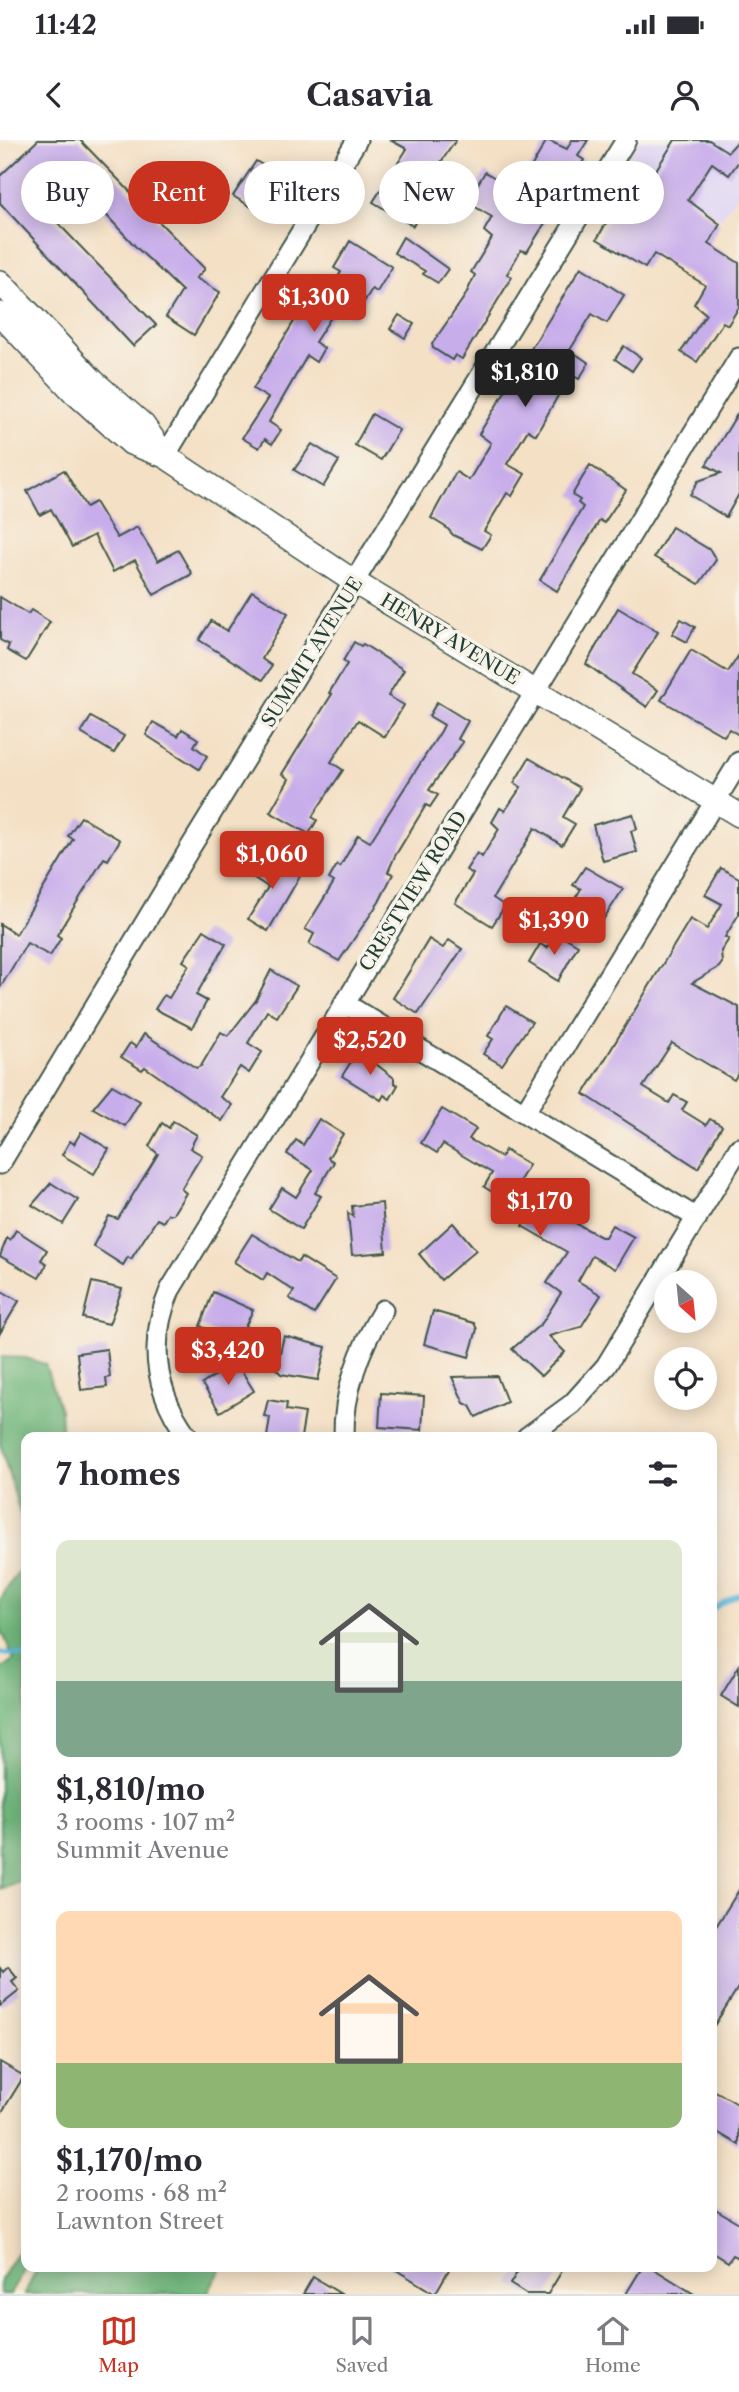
<!DOCTYPE html>
<html lang="en">
<head>
<meta charset="utf-8">
<style>
	body { margin:0; font-family:"Libre Caslon Text",serif; background:#f2f2f3; color:#2b2b33; height:100vh; display:flex; flex-direction:column; font-size:26px; white-space:nowrap }
	* { box-sizing:border-box; margin:0 }
	p { font-size:23px; color:#7c7c81 }
	.icon { flex:none; width:38px; height:38px; fill:none; stroke:currentColor; stroke-width:2; stroke-linecap:round; stroke-linejoin:round }
	.map { position:relative; flex:1; overflow:hidden }
	.sheet { position:absolute; left:21px; top:1292px; width:696px; height:840px; display:flex; flex-direction:column; background:#fff; border-radius:14px; box-shadow:0 4px 18px #0003 }
	.sheet>* { flex:none }
	.banner { position:absolute; left:21px; top:21px; width:698px; height:63px; display:flex; gap:14px }
	.needle { width:46px; rotate:153deg }
	.fabs { position:absolute; left:654px; top:1130px; display:grid; gap:14px }
	.fabs a { display:grid; place-items:center; width:63px; height:63px; border-radius:50%; background:#fff; box-shadow:0 4px 18px #0003; font-size:35px }
	.price { position:absolute; translate:-50% -60px; padding:0 16px; border-radius:7px; background:#c8321e; color:#fff; font-size:23px; line-height:46px; filter:drop-shadow(0 2px 4px #0008) }
	.price::after { content:''; position:absolute; left:50%; top:42px; width:21px; height:16px; margin-left:-10px; background:inherit; clip-path:polygon(0 0,100% 0,50% 100%) }
	.price.selected { background:#222; color:#fff }
	ul { padding:0; list-style:none }
	li { display:grid; align-content:center; gap:14px; height:371px; padding:0 35px }
	li span { display:grid; place-items:center; height:217px; border-radius:14px; color:#555 }
	li>.icon { margin-inline-start:auto }
	span .icon { width:126px; height:126px; fill:#fffc; stroke-width:1 }
	li b { font-size:30px }
	h2 { display:flex; justify-content:space-between; align-items:center; height:84px; padding:0 35px; font-size:30px }
	.chip { padding:0 24px; border-radius:32px; background:#fff; box-shadow:0 4px 18px #0003; font-size:24px; line-height:63px }
	.chip.selected { background:#c8321e; color:#fff }
	.status { display:flex; justify-content:space-between; align-items:center; height:49px; padding:0 35px; background:#fff; direction:ltr }
	.status svg { height:19px; fill:currentColor }
	header { display:flex; justify-content:space-between; align-items:center; height:91px; padding:0 35px; background:#fff; font-size:32px; font-weight:800 }
	.tabs { display:flex; justify-content:space-around; align-items:center; height:98px; border-top:2px solid #e1e1e2; background:#fff; font-size:19px; color:#7c7c81 }
	.tabs a { display:grid; justify-items:center; gap:4px }
	.tabs .selected { color:#c8321e }
	.map>svg:first-child { display:block }
	.built { fill:#dfd5f5 }
	.forest { fill:#6fb67c; stroke:#477a58; stroke-width:2 }
	.lines { fill:none; stroke-linecap:round; stroke-linejoin:round }
	.stream { stroke:#60b9dd; stroke-width:5 }
	.building { fill:#c8adeb }
	.minor-casing { stroke:#3f554a; stroke-width:23 }
	.major-casing { stroke:#3f554a; stroke-width:26 }
	.minor { stroke:#fff; stroke-width:19 }
	.major { stroke:#fff; stroke-width:23 }
	.labels { text-anchor:middle; dominant-baseline:central; stroke-width:7; stroke-linejoin:round; paint-order:stroke }
	.street-label { font-size:19px; fill:#1f3d34; stroke:#f7f3e8 }
</style>
</head>
<body>
<div class="status"><b>11:42</b><svg viewBox="0 0 49 12"><path d="M0 12V9h3v3zM5 12V6h3v6zM10 12V3h3v9zM15 12V0h3v12zM26 1h20v11H26zM47 4h2v5h-2z"/></svg></div>
<header><svg class="icon" aria-label="back" viewBox="0 0 24 24"><path d="M15 5l-7 7 7 7"/></svg>Casavia<svg class="icon" aria-label="person" viewBox="0 0 24 24"><circle cx="12" cy="8" r="4"/><path d="M4 21q1-7 8-7t8 7"/></svg></header>
<div class="map">
<svg width="739" height="2154" viewBox="0 0 739 2154">
	<rect width="100%" height="100%" fill="#f7f3e8"/>
	<filter id="ink" filterUnits="userSpaceOnUse"><feTurbulence type="fractalNoise" baseFrequency=".0143" numOctaves="2"/><feDisplacementMap in="SourceGraphic" scale="14" xChannelSelector="R" yChannelSelector="G"/><feConvolveMatrix kernelMatrix="1 2 1 2 8 2 1 2 1" color-interpolation-filters="sRGB"/></filter>
	<filter id="wash" filterUnits="userSpaceOnUse"><feTurbulence type="fractalNoise" baseFrequency=".00686" numOctaves="4" result="noise"/><feDisplacementMap in="SourceGraphic" scale="28" xChannelSelector="R" yChannelSelector="G"/><feGaussianBlur stdDeviation="1.57" result="paint"/><feColorMatrix in="noise" values="0 0 0 0 0 0 0 0 0 0 0 0 0 0 0 0 0 1.4 0 .05"/><feComposite in="paint" operator="in"/></filter>
	<g filter="url(#wash)">
		<rect width="100%" height="100%" fill="#f4e0c5"/>
		<path class="built" d="M639,0H739V52L721,79L627,19Z"/>
		<g class="forest">
			<path d="M1,1217L26,1218L45,1224L60,1270L62,1297H26V1738L0,1749V1530L14,1519L0,1487V1460L22,1425L25,1410L22,1380L0,1304Z"/>
			<path d="M26,2098L27,2126L10,2154H0V2140Z"/>
			<path d="M39,2126H223L207,2154H24Z"/>
		</g>
		<g class="lines">
			<g class="stream">
				<path d="M712,1469L739,1454"/>
				<path d="M0,1513L26,1516"/>
			</g>
		</g>
		<g id="blocks">
			<g class="building">
				<path d="M38,0H80L205,129L196,138L220,152L194,195L166,177L182,151L136,107L59,24L29,53L156,185L133,206L0,63V36Z"/>
				<path d="M390,0H456L420,53L428,60L413,86L373,62L407,9Z"/>
				<path d="M547,0L567,9L572,0H588L578,16L584,20L527,112L521,110L507,134L512,137L462,219L455,215L452,220L433,208L432,204L465,156L475,135L471,132L492,98L484,91L492,77L467,62L485,32L517,51Z"/>
				<path d="M675,0H709L728,12L739,0V21L729,35L712,23L688,60L720,84L709,104L739,123V167L728,185L723,182L697,222L681,212L706,174L694,164L705,145L654,114L645,128L597,99L629,43L636,47L641,40L647,44Z"/>
				<path d="M256,21L279,35L258,71L233,56Z"/>
				<path d="M403,97L448,129L438,143L423,134L425,131L394,113Z"/>
				<path d="M350,101L392,127L377,152L372,149L354,178L337,168L315,202L324,208L316,222L307,216L269,282L281,290L272,304L265,299L259,308L242,298L268,258L253,249L301,170L312,178L341,132L334,128Z"/>
				<path d="M581,127L624,155L607,183L592,174L570,210L589,223L579,239L570,234L536,295L528,290L507,324L525,334L512,356L507,353L484,391L491,395L482,409L453,395L447,388L431,378L456,332L469,340L491,303L479,294Z"/>
				<path d="M399,175L414,184L405,198L390,189Z"/>
				<path d="M624,206L641,218L632,231L615,219Z"/>
				<path d="M739,271V354L726,377L690,355L698,341L721,333L706,325Z"/>
				<path d="M372,274L399,290L381,320L355,305Z"/>
				<path d="M312,304L339,321L323,347L294,330Z"/>
				<path d="M590,325L626,350L604,383L600,380L557,451L540,440L583,367L578,363L580,360L572,355Z"/>
				<path d="M64,330L86,367L95,362L117,398L137,387L158,421L178,410L192,434L154,455L135,420L113,432L94,395L72,407L51,369L40,375L27,351Z"/>
				<path d="M672,387L710,410L716,420L699,444L654,417Z"/>
				<path d="M252,451L288,473L262,519L272,526L263,540L199,500L211,481L227,491Z"/>
				<path d="M0,457L28,474L31,470L50,482L26,521L7,510L9,505L0,500Z"/>
				<path d="M618,468L658,492L632,534L658,550L647,567L586,524Z"/>
				<path d="M681,479L695,487L687,502L672,494Z"/>
				<path d="M354,502L361,506L363,504L404,530L388,556L404,565L385,597L358,580L331,622L343,630L312,677L317,680L309,694L270,672L289,639L282,634L332,554L329,553L347,524L343,521Z"/>
				<path d="M691,510L728,532L739,515V595L729,589L724,596L661,560Z"/>
				<path d="M437,562L468,581L458,599L463,602L429,650L438,655L430,667L426,665L395,716L388,732L393,734L379,762L339,821L309,804L314,794L305,789L334,742L329,739L337,725L340,727L358,695L370,702L441,591L444,585L429,576Z"/>
				<path d="M91,577L124,596L114,613L81,593Z"/>
				<path d="M153,582L178,596L182,589L198,599L194,606L207,616L199,629L146,595Z"/>
				<path d="M529,618L580,648L563,677L575,684L562,705L535,688L493,758L505,766L492,786L455,763L473,734L466,730L477,713L482,717L499,689L492,682L500,668L505,671L521,647L514,643Z"/>
				<path d="M633,674L637,689L631,691L637,712L603,721L593,685Z"/>
				<path d="M81,677L120,700L108,720L104,718L57,795L61,798L50,816L27,803L0,848V784L16,794L73,699L68,696Z"/>
				<path d="M265,714L300,736L268,791L248,779L268,747L251,736Z"/>
				<path d="M585,727L623,749L601,783L571,765L581,749L573,745Z"/>
				<path d="M721,728L739,738V774L725,797L729,799L721,811L722,823L719,827L692,843L739,867V932L734,940L672,903L643,947L669,963L674,955L687,962L682,970L706,985L710,979L722,986L698,1028L584,954L690,779L707,789L722,764L705,755Z"/>
				<path d="M204,790L226,804L196,855L207,861L192,888L155,869L164,855L169,858L189,825L183,821Z"/>
				<path d="M559,794L578,805L558,841L529,823L540,804L547,808Z"/>
				<path d="M429,799L443,808L449,800L462,809L418,874L393,858Z"/>
				<path d="M271,830L297,846L277,877L267,871L248,903L262,912L249,933L240,927L220,957L232,965L222,981L145,927L142,930L121,917L130,903L136,907L144,894L196,928L201,926L221,892L228,896L256,860Z"/>
				<path d="M506,866L532,882L502,925L483,914L493,899L488,896Z"/>
				<path d="M356,914L362,918L364,915L394,938V943L398,945L390,959L384,955L381,960L342,936Z"/>
				<path d="M112,945L140,961L125,986L93,968Z"/>
				<path d="M442,969L476,989L469,999L501,1017L505,1010L529,1025L516,1047L549,1066L558,1052L579,1065L570,1080L601,1097H605L612,1085L634,1097L615,1129L592,1116L578,1141L601,1155L581,1187L549,1196L565,1212L541,1236L512,1209L542,1183L561,1153L547,1143L567,1112L522,1086L529,1074L484,1047L492,1033L443,1004L437,1013L421,1003Z"/>
				<path d="M319,979L343,994L328,1018L334,1022L315,1053L321,1056L301,1089L269,1069L282,1048L296,1057L313,1030L287,1014L296,1000L303,1005Z"/>
				<path d="M173,981L197,995L190,1008L202,1015L181,1049L186,1053L173,1074H168L163,1082L157,1079L131,1119L128,1117L123,1125L93,1106L109,1076L118,1079L158,1014L149,1006L162,983L169,988Z"/>
				<path d="M81,992L109,1009L94,1034L62,1015L70,1001L74,1004Z"/>
				<path d="M51,1043L78,1060L63,1084L32,1065Z"/>
				<path d="M382,1063L386,1112L352,1115L348,1073L353,1076L352,1066Z"/>
				<path d="M453,1083L476,1110L441,1140L419,1114Z"/>
				<path d="M16,1090L47,1110L41,1120L47,1124L39,1138L0,1116L7,1098L10,1100Z"/>
				<path d="M252,1094L298,1122L301,1117L336,1139L314,1174L289,1158L294,1151L267,1133L263,1140L234,1122Z"/>
				<path d="M92,1142L122,1149L109,1184L83,1178Z"/>
				<path d="M0,1150L19,1161L0,1193Z"/>
				<path d="M213,1152L253,1170L237,1204L200,1186Z"/>
				<path d="M433,1171L474,1183L477,1189L469,1217L424,1204Z"/>
				<path d="M284,1196L326,1207L318,1240L281,1234L276,1229Z"/>
				<path d="M107,1209L110,1237L106,1238L107,1247L81,1250L77,1213Z"/>
				<path d="M236,1222L254,1251L220,1272L202,1244Z"/>
				<path d="M497,1236L507,1262L476,1277L470,1266L464,1263L452,1237Z"/>
				<path d="M381,1253L424,1256L422,1290L379,1287Z"/>
				<path d="M268,1260L287,1263L286,1270L305,1273L301,1297H267L270,1277L264,1276Z"/>
				<path d="M739,1526V1567L721,1556Z"/>
				<path d="M739,1750V1846L712,1889V1793Z"/>
				<path d="M8,1827L17,1838L12,1842L19,1851L0,1866V1828L3,1832Z"/>
				<path d="M0,1922L24,1936L0,1975Z"/>
				<path d="M712,1949L739,1965V2005L712,1989Z"/>
				<path d="M712,2067L739,2083V2118L733,2115L728,2122L712,2112Z"/>
				<path d="M390,2126H451L435,2154Z"/>
				<path d="M521,2126H565L548,2154H526L510,2144Z"/>
				<path d="M643,2126H649L694,2154H626Z"/>
				<path d="M313,2137L341,2154H303Z"/>
			</g>
		</g>
	</g>
	<g filter="url(#ink)">
		<use href="#blocks" fill-opacity="0" stroke="#3f554a" stroke-width="2"/>
		<g class="lines">
			<g class="minor-casing">
				<g id="minor">
					<path d="M165,316L357,0"/>
					<path d="M344,863L697,1078"/>
					<path d="M525,972L739,622"/>
					<path d="M0,1024L190,708L626,0"/>
					<path d="M188,1297C154,1251 148,1202 170,1150L739,218"/>
					<path d="M344,1297C343,1252 360,1207 383,1170"/>
					<path d="M527,1297L572,1264L606,1226L739,1008"/>
				</g>
			</g>
			<g class="major-casing">
				<g id="major">
					<path d="M0,142L93,241L143,285L165,316"/>
					<path d="M0,174L75,253L131,303L165,316L356,443L739,675"/>
				</g>
			</g>
			<use href="#minor" class="minor"/>
			<use href="#major" class="major"/>
		</g>
	</g>
	<g class="labels">
		<g class="street-label">
			<text transform="translate(450 499) rotate(31)">HENRY AVENUE</text>
			<text transform="translate(312 512) rotate(-58)">SUMMIT AVENUE</text>
			<text transform="translate(413 751) rotate(-58)">CRESTVIEW ROAD</text>
		</g>
	</g>
</svg>
<div class="fabs">
<a><svg class="needle" viewBox="-14 -14 28 28"><path d="M0-13l5 13h-10z" fill="#e53935"/><path d="M0 13l5-13h-10z" fill="#7c7c81"/></svg></a>
<a><svg class="icon" aria-label="locate" viewBox="0 0 24 24"><circle cx="12" cy="12" r="6"/><path d="M12 2v4M12 18v4M2 12h4M18 12h4"/></svg></a>
</div>
<b class="price" style="left:314px;top:194px">$1,300</b>
<b class="price selected" style="left:525px;top:269px">$1,810</b>
<b class="price" style="left:272px;top:751px">$1,060</b>
<b class="price" style="left:554px;top:817px">$1,390</b>
<b class="price" style="left:370px;top:937px">$2,520</b>
<b class="price" style="left:540px;top:1098px">$1,170</b>
<b class="price" style="left:228px;top:1247px">$3,420</b>
<div class="banner">
<a class="chip">Buy</a>
<a class="chip selected">Rent</a>
<a class="chip">Filters</a>
<a class="chip">New</a>
<a class="chip">Apartment</a>
</div>
<section class="sheet">
<h2>7 homes<svg class="icon" aria-label="filters" viewBox="0 0 24 24"><path d="M4 7h16M4 17h16"/><circle cx="9" cy="7" r="2"/><circle cx="15" cy="17" r="2"/></svg></h2>
<ul>
<li><span style="background:linear-gradient(#dfe7d0 65%,#7fa58c 0)"><svg class="icon" aria-label="home" viewBox="0 0 24 24"><path d="M3 11l9-7 9 7M6 9v11h12V9"/></svg></span><div><b>$1,810/mo</b><p>3 rooms · 107 m²</p><p>Summit Avenue</p></div></li>
<li><span style="background:linear-gradient(#ffd9b3 70%,#8fb573 0)"><svg class="icon" aria-label="home" viewBox="0 0 24 24"><path d="M3 11l9-7 9 7M6 9v11h12V9"/></svg></span><div><b>$1,170/mo</b><p>2 rooms · 68 m²</p><p>Lawnton Street</p></div></li>
</ul>
</section>
</div>
<nav class="tabs">
<a class="selected"><svg class="icon" aria-label="map" viewBox="0 0 24 24"><path d="M3 6l6-2 6 2 6-2v14l-6 2-6-2-6 2zM9 4v14M15 6v14"/></svg>Map</a>
<a><svg class="icon" aria-label="saved" viewBox="0 0 24 24"><path d="M7 4h10v16l-5-4-5 4z"/></svg>Saved</a>
<a><svg class="icon" aria-label="home" viewBox="0 0 24 24"><path d="M3 11l9-7 9 7M6 9v11h12V9"/></svg>Home</a>
</nav>
</body>
</html>
